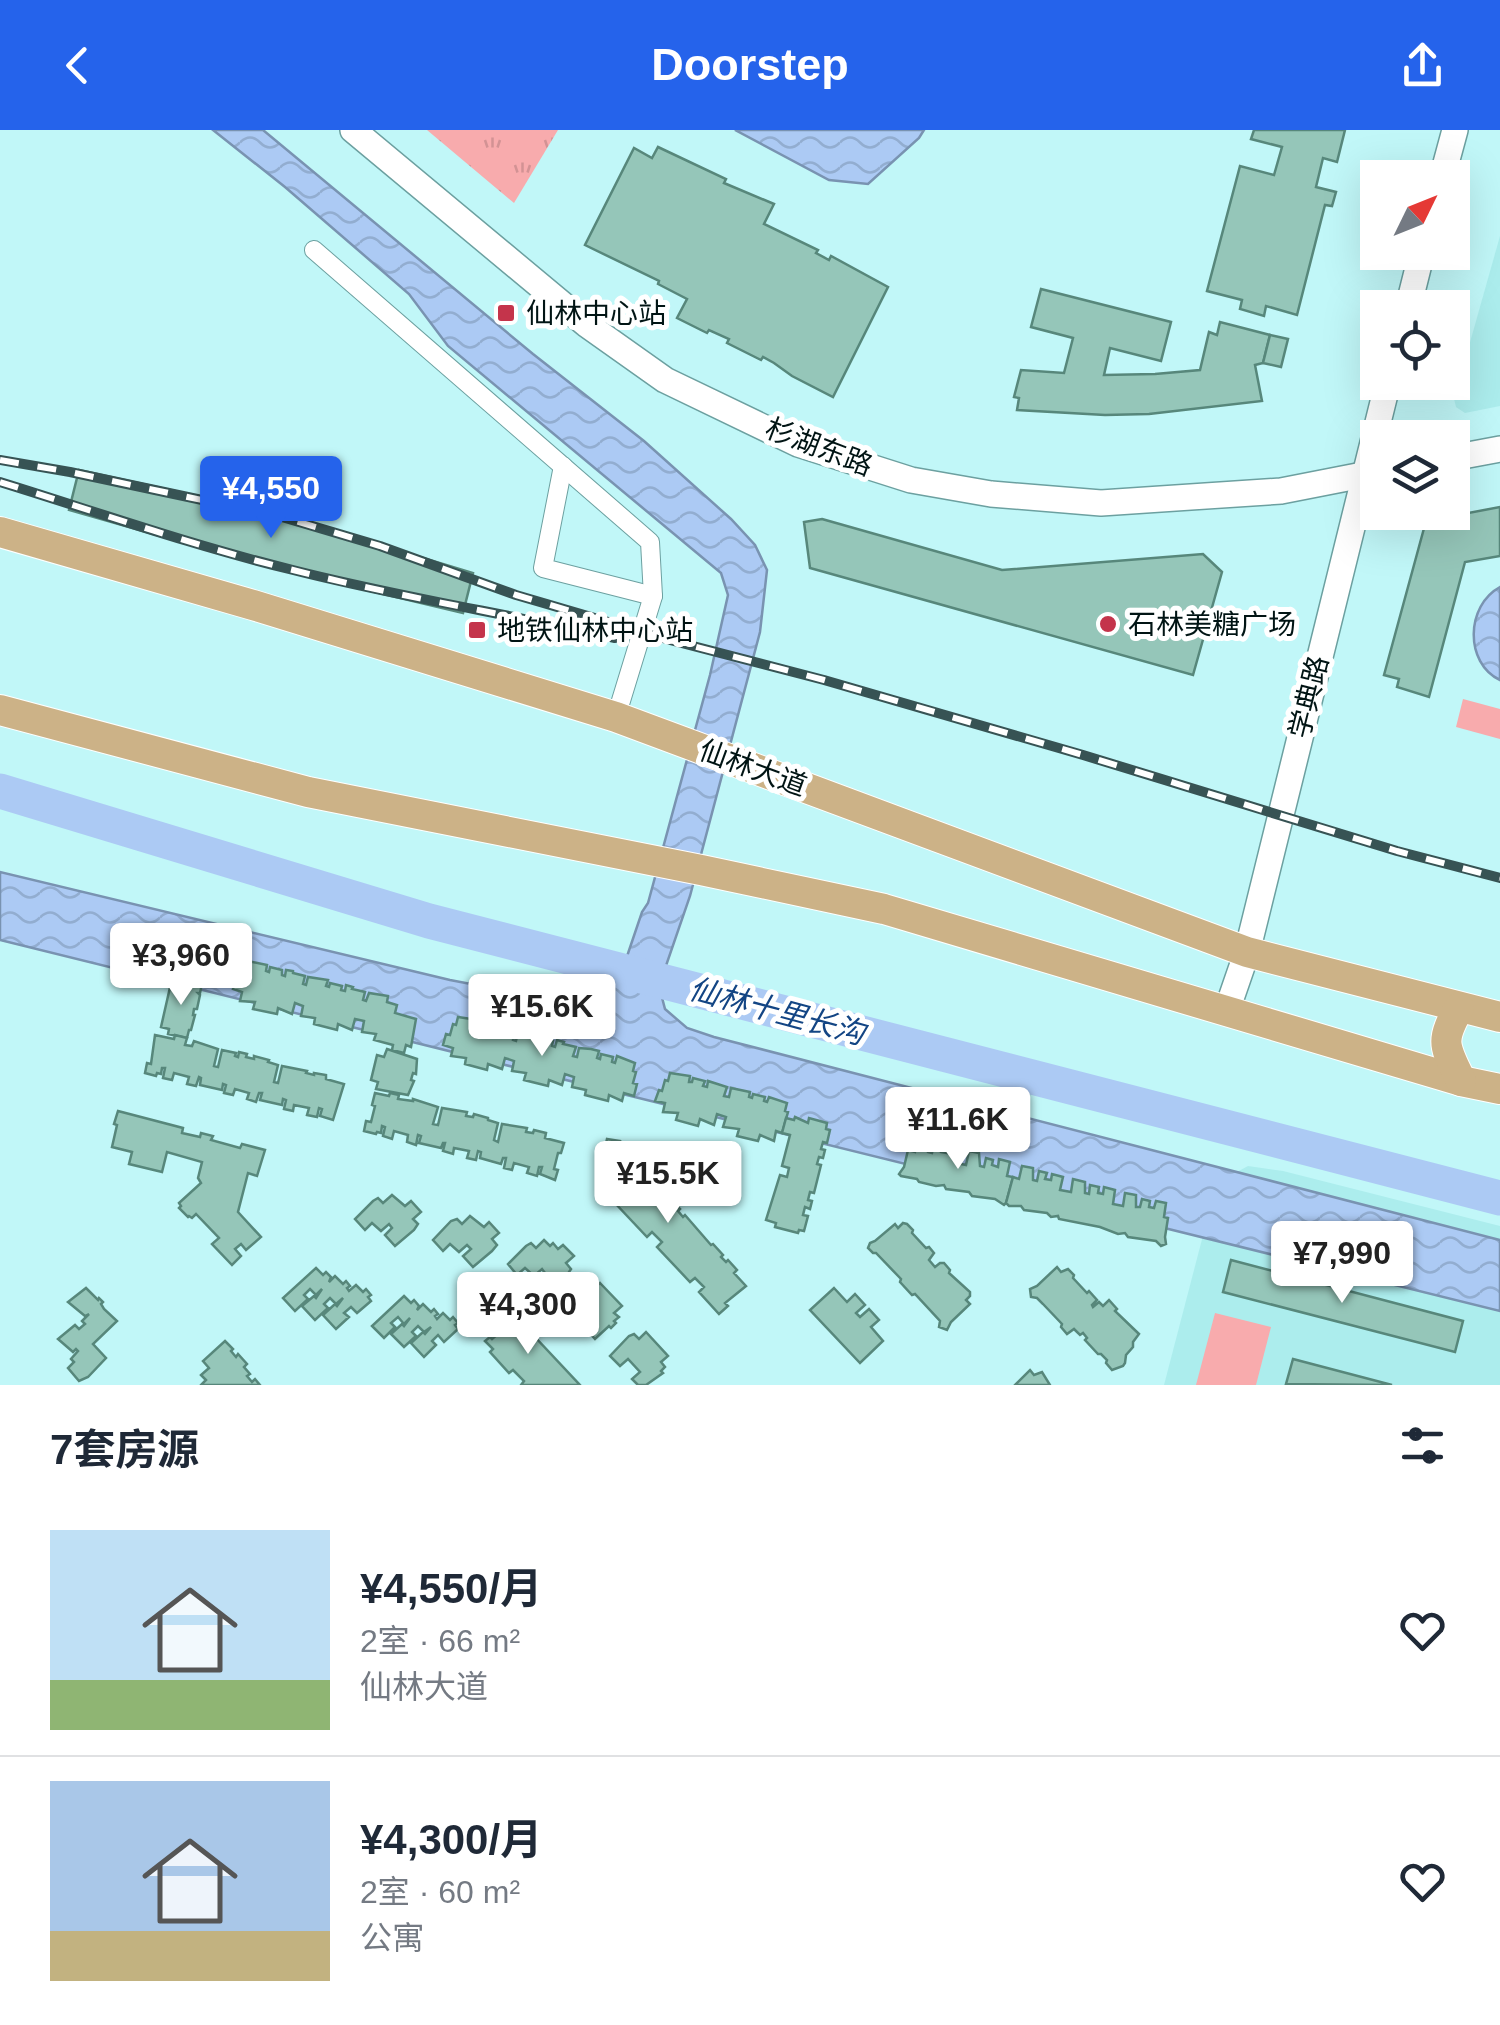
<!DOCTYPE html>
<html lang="zh">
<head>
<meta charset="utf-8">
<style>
	body { margin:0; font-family:Helvetica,"Noto Sans SC",sans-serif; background:#f2f2f3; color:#1f2937; height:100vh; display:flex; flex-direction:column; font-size:38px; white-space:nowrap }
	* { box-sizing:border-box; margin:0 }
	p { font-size:32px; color:#747a83 }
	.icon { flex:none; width:55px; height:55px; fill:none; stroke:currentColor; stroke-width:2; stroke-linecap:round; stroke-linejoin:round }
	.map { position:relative; height:1255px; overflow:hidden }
	.side { display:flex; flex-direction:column; background:#fff; flex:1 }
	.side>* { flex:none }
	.needle { width:65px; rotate:47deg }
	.buttons { position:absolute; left:1360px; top:30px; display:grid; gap:20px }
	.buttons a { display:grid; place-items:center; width:110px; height:110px; border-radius:0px; background:#fff; box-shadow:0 10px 40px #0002; font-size:50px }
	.price { position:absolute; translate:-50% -85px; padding:0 22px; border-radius:10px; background:#fff; color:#222; font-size:32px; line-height:65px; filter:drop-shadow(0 2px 5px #0008) }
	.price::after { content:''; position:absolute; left:50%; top:60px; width:30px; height:22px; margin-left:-15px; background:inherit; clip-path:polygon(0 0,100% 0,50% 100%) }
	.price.on { background:#2563eb; color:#fff }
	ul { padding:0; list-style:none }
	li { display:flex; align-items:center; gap:30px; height:250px; padding:0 50px }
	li+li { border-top:2px solid #e0e1e3 }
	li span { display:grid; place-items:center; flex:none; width:280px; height:200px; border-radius:0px; color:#555 }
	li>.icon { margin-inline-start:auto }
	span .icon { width:120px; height:120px; fill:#fffc; stroke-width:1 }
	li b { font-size:42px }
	h2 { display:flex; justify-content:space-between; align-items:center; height:120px; padding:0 50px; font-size:42px }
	header { display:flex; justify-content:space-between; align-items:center; height:130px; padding:0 50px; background:#2563eb; color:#fff; font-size:45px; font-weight:700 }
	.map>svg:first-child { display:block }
	.built { fill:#aceded }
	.grass { fill:url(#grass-tufts) }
	.pitch { fill:#f8abad }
	.water { fill:url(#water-waves); stroke:#7993b1; stroke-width:2.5 }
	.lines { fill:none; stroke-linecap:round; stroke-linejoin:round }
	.river { stroke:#accaf4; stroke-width:35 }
	.building { fill:#95c6b9; stroke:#57877b; stroke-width:2.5 }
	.street-casing { stroke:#6ca0a0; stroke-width:20 }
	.secondary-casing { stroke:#6ca0a0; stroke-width:28 }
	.primary-casing { stroke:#fff; stroke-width:32 }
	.street { stroke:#fff; stroke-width:18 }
	.secondary { stroke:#fff; stroke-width:25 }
	.primary { stroke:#ccb287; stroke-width:30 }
	.rail-casing { stroke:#375354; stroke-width:10 }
	.rail { stroke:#fff; stroke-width:6; stroke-dasharray:19; stroke-linecap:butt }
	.poi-dot { fill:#c4344b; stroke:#fff; stroke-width:4 }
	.labels { text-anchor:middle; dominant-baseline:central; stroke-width:10; stroke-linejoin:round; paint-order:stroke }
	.poi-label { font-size:28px; fill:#011414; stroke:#fff; text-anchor:start }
	.street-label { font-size:28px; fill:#011414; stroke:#fff }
	.water-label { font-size:30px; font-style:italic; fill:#134584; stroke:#fff }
</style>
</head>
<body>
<header><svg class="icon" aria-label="back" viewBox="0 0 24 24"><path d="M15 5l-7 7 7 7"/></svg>Doorstep<svg class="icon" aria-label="share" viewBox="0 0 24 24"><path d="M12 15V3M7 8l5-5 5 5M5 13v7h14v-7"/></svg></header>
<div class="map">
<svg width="1500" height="1255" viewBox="0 0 1500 1255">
	<defs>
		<pattern id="grass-tufts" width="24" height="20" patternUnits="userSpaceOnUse" patternTransform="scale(2.5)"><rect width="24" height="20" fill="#f8abad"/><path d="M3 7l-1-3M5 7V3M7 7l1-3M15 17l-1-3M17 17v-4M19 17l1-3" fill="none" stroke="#d39294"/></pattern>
		<pattern id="water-waves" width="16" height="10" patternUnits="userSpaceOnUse" patternTransform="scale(2.5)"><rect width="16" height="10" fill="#accaf4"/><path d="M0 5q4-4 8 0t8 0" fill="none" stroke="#92add0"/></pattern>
	</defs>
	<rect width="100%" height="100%" fill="#c1f7f8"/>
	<g class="built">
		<path d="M1500,106V276L1465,283L1456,277L1454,269Z"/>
		<path d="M1248,1036L1283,1041L1500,1096V1255H1164L1212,1071L1224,1049Z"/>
	</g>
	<path class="grass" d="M427,0H558L514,73Z"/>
	<g class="pitch">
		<path d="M1463,569L1500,579V609L1456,597Z"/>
		<path d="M1215,1183L1271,1197L1256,1255H1196Z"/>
	</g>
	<g class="water">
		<path d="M213,0H263L533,224L644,311L731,389L755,415L767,440L760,502L690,766L659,856L665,879L687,898L714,907L1500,1110V1181L0,810V742L450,850L580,875L603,864L620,847L642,782L648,773L710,545L728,465L721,443L448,216L409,164L285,57Z"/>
		<path d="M735,0H924L919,8L868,54L829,50Z"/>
		<path d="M1500,457V550C1464,533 1466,475 1500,457Z"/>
	</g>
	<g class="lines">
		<path class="river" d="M0,661L429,791L1500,1068"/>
	</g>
	<g class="building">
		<path d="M1254,0H1345L1337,32L1323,28L1316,57L1336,62L1332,76L1325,75L1297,185L1266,176L1264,186L1240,179L1242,170L1207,161L1240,36L1274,45L1282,17L1251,9Z"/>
		<path d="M658,17L726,49L724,53L774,74L764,94L818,120L816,123L829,130L831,126L888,157L833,267L792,246L774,233L763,227L761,230L727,213L729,209L709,200L707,203L677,188L687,169L658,154L659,151L585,115L634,18L652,28Z"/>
		<path d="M1041,159L1171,192L1161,231L1110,218L1104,245L1155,244L1200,240L1209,202L1217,205L1220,192L1270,205L1263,233L1255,235L1262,271L1149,284L1105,285L1017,280L1019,268L1014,267L1021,240L1064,243L1073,208L1031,197Z"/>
		<path d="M1270,205L1288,209L1281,237L1263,233Z"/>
		<path d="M79,340L275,383L473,443L463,483L261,435L69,380Z"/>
		<path d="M1500,377V426L1465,432L1429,567L1397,557L1399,549L1384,545L1426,391Z"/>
		<path d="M822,389L1002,440L1203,424L1222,442L1193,545L810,438L804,392Z"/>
		<path d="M248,831L267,835L266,841L269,842L270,837L282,840V845L285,846L286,840L293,841V843L305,846L303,854L306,855L308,847L328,850L326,856L329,857L330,853L342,856L341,860L345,861L346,855L353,857L352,859L365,862L363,870L366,871L369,863L388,866L387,872L397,875L395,883L416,889L411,917L406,915L404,923L392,920L393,915L374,910L376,904L362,902L364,891L355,889L352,900L338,894L337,900L314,894L315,888L301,886L303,876L295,873L292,884L278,878L277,884L253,879L255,872L240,871L242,862L233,859L236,849L240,850L243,839H246Z"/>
		<path d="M181,850L202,854L200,863H198L200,865L197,879H194L193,885H195L191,900H189L187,908L168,904L169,899L161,897L171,853L179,855Z"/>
		<path d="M458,887L478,890L476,896H480L481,892L492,895L491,899L495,900L497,895L515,901L513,910L516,911L518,902L538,905L536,911L540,912L541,908L553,911L552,916L555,917L557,910L564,912L563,914L576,917L573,926L577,927L579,918L591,919L599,921L597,928L600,929L601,924L613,927L612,932L615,933L617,926L635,933L633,941L636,942L633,953L637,954L634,966L624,963L622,971L609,965L608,971L585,965L586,960L572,957L574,947L565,944L562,955L549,950L548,956L524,950L526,943L512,941L514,931L505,928L502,939L488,934L487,940L465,934L466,928L451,926L453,918L443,915L446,904L450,905L453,894L456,895Z"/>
		<path d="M155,905L174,909L175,905L187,908L185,915L192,916L194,911L218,919L214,936L218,937L222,920L236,923L235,926L238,927L239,922L247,924L246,927L254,929V926L269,930L268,932L278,935L274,952L278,953L282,936L307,941L306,943L314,945V943L326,945V949L344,954L333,990L320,986L322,979L319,978L317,987L307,985L309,978L294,975L293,981L284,979L286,970L283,969L282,975L260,970L262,963H259L256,972L247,969L249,963L235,959L233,965L224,963L226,955L223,954L222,960L200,955L201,948L199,947L196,956L187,954L189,947L174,943L172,950L163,948L165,938H162L161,944L157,943L156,946L145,943L147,933L151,934Z"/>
		<path d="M387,919L417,929L416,944L413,943L411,950L414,951L408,965L376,959L378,952L371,950L377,925L384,927Z"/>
		<path d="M670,943L690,946L689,952H692L693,948L705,951L703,956L707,957L708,951L727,957L724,966L729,967L731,958L750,962L749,967L752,968L753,964L765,967L764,971L767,972L769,967L787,973L785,981L788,982L782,1003L776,1001L774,1011L760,1005L758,1011L737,1006L739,999L723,997L726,987L717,984L714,995L700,989L698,996L676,990L678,983L663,982L665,973L655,971L659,960L662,961L665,950L668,951Z"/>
		<path d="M375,963L389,966L390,963L399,965L398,969L413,971V969L438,977L433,994L438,995L442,978L467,982L466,986L473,987L474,984L488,988V990L498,993L494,1010L498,1012L502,994L527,998L526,1002L533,1003L534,1000L546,1003L545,1008L564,1013L561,1023H558L554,1039L558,1040L555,1050L540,1044L542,1037H539L537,1046L527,1043L529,1037L514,1033L512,1040L504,1038L506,1028H503L501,1034L480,1028L481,1022L478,1021L476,1030L467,1028L469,1021L454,1018L453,1024L443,1021L445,1013H443L441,1018L419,1013L421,1006L418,1005L416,1015L407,1012L408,1005L394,1001L392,1009L383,1006L385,997L382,996L381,1003L377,1002L376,1004L364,1001L366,991L371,992L375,976L372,975Z"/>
		<path d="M118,981L183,998L182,1003L200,1007L201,1003L213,1006L211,1010L240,1018L242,1014L265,1020L257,1046L248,1043L238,1082L261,1107L246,1120L241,1114L235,1119L241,1126L232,1135L212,1114L219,1108L196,1084L192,1088L189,1086L188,1087L179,1078L181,1076L179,1073L201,1053L198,1048L202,1032L167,1022L162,1042L129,1034L132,1022L112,1017L117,995L114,994Z"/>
		<path d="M795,987L808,993L809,988L827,993L826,999L830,1000L827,1013L823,1012L821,1019L825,1020L823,1028L819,1027L817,1034L821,1035L814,1063L810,1062L808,1070L812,1071L810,1079L805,1077L803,1085L808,1086L804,1101L799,1100L798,1103L775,1097L776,1093L766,1090L780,1045L787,1047L789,1038L782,1036L790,1005L782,1003L786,988L794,990Z"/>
		<path d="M918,1008L928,1010V1022L932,1023L934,1014L942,1016L941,1022L947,1023L948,1016L959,1019L956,1033L966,1035L969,1021L979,1023L980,1036L984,1037L986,1028L993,1030L992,1035L998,1037L999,1029L1010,1032L1007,1046L1013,1047L1006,1073L1004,1075L995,1069L972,1066L969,1062L946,1059L944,1055L936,1056L919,1052L917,1049L901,1046L899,1044L904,1037L908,1020L915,1022Z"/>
		<path d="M607,1009L620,1011L619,1016L635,1020L633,1029L680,1079L678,1081L683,1087L685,1085L711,1115L713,1114L723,1125L721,1127L726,1132L728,1130L737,1140L734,1143L746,1156L725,1173L728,1176L719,1184L699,1162L704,1157L695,1148L690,1152L657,1117L662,1112L652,1102L647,1107L614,1072L619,1066L609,1056L604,1061L597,1054Z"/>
		<path d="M1022,1036L1033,1038V1050L1037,1051L1039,1041L1047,1043L1045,1049L1051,1050L1052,1044L1063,1047L1060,1060L1071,1062L1073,1049L1085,1052V1063L1089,1064L1090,1055L1099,1057L1098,1063L1103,1064L1104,1057L1115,1060L1113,1074L1123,1076L1125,1063L1136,1065V1077H1140L1142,1069L1150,1071L1149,1077L1154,1078L1156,1071L1166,1073L1164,1087L1168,1088L1165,1107L1166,1114L1161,1116L1156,1111L1128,1107L1125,1103L1118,1104L1100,1097L1059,1089L1058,1086L1051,1087L1047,1083L1024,1080L1021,1076H1009L1006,1073L1013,1047L1019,1049Z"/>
		<path d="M392,1065L405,1076L411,1071L421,1082L413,1089L418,1094L414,1100L395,1116L385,1105L392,1098L389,1094L381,1101L372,1093L365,1100L355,1089L373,1071L378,1068L383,1073Z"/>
		<path d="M470,1086L484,1097L489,1092L499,1103L492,1109L497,1115L492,1121L473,1137L463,1126L471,1119L467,1115L459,1122L450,1114L443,1121L433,1110L451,1091L457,1089L462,1094Z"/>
		<path d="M903,1093L907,1094L913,1100L912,1103L926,1118L929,1117L934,1123L929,1130L935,1137L940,1133H944L950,1140L949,1143L970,1162V1166L966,1170L970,1174L951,1192L947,1200L939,1197L940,1191L915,1164L912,1165L900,1152L901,1149L876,1123H873L868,1118L870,1113L875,1111L895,1094L898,1098Z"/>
		<path d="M544,1110L550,1116L553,1113L558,1119L563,1115L574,1126L566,1133L571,1139L567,1145L548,1161L538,1150L545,1143L542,1139L534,1146L525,1138L517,1145L508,1134L526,1116L531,1113L536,1118Z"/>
		<path d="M1231,1130L1463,1191L1455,1222L1223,1162Z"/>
		<path d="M1057,1137L1061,1142L1068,1139L1074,1145L1073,1148L1087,1163L1089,1161L1097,1170L1092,1175L1093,1177L1099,1172L1103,1176L1109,1170L1117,1179L1115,1181L1139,1204L1133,1212V1217L1126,1225L1125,1233L1123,1236L1112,1240L1106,1233L1107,1230L1101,1224H1098L1085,1210L1087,1208L1083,1203L1080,1205L1074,1199L1067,1204L1061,1197L1062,1194L1043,1174L1037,1168L1031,1167L1030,1159L1037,1156Z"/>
		<path d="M316,1138L323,1145L326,1142L331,1147L329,1152L335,1146L343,1154L346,1151L350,1156L347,1158L349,1161L356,1155L363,1162L366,1159L371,1165L368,1167L371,1171L357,1183L351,1177L344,1183L349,1187L336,1199L323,1185L335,1174L337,1176L343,1168L336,1174L330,1168L324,1174L328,1178L315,1190L302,1176L314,1166L316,1168L322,1159L316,1165L310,1159L304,1165L308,1169L295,1181L283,1168Z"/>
		<path d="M600,1153L622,1176L614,1183L619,1187L614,1191L616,1193L611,1198L609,1196L595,1209L586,1199L593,1192L581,1179L574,1187L564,1176L582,1157L588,1154L593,1159Z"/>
		<path d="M86,1158L98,1170L99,1168L103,1172L101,1174L104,1179L117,1191L93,1214L106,1228L88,1247L79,1251L68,1238L74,1232L71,1229L78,1221L76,1219L73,1222L58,1209L75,1195L79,1199L85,1194L82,1191L89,1184L85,1186L68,1172Z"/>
		<path d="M834,1158L847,1172L855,1164L865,1175L856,1183L860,1187L869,1179L879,1190L871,1197L883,1211L860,1233L810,1180Z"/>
		<path d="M404,1166L411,1173L414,1170L419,1176L417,1180L423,1174L431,1182L434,1179L438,1184L435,1186L437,1189L443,1183L450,1190L453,1187L458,1193L455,1195L458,1199L444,1212L438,1205L432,1211L436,1215L424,1227L411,1213L423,1202L425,1204L431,1197L424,1202L418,1196L412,1202L416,1206L404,1217L391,1204L402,1194L404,1196L410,1188L404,1194L398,1187L391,1193L395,1197L384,1208L372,1196Z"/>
		<path d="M516,1186L529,1200L528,1202L533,1207L534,1206L580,1255H521L524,1251L513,1240L509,1243L490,1222L493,1219L485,1211L490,1207L492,1209L499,1203L496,1201L503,1195L505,1197Z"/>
		<path d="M646,1202L668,1226L661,1232L665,1237L661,1241L663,1243L646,1255H638L632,1249L640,1242L628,1229L620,1236L610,1226L629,1206L634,1204L639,1209Z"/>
		<path d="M225,1211L233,1219L231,1221L236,1227L238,1224L247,1234L244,1237L250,1244L247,1246L252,1252L255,1249L260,1255H201L206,1250L201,1245L209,1238L203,1231Z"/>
		<path d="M1293,1229L1392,1255L1286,1254Z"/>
		<path d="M1030,1240L1034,1245L1042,1242L1050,1255H1015Z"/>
	</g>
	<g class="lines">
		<g class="street-casing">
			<g id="street">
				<path d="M314,120L650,412L653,466L616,587"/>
				<path d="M563,336L543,438L653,466"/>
			</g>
		</g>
		<g class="secondary-casing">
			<g id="secondary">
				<path d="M353,0L586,194L665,250L798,314L911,350L991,364L1101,373L1281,361L1378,342"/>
				<path d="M1442,48L1455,0"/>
				<path d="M1408,178L1422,122"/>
				<path d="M1452,328L1500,319"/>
				<path d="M1227,880L1247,822L1388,252"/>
			</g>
		</g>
		<g class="primary-casing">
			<g id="primary">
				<path d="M0,402L253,475L616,587L1247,822L1500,887"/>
				<path d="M0,580L308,662L701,740L884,779L1461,951L1500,959"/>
				<path d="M1459,878C1439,913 1445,916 1461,951"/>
			</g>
		</g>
		<use href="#street" class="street"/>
		<use href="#secondary" class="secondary"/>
		<use href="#primary" class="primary"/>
		<g class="rail-casing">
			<g id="rail">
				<path d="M0,330L70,342L282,387L380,416L516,465L670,510L824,550L1083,625L1397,721L1500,748"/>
				<path d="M0,352C97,382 194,416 293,440C399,467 508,484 615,508"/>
			</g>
		</g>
		<use href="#rail" class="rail"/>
	</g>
	<g class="poi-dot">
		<rect x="496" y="173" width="20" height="20" rx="5"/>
		<circle cx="1108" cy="494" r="10"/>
		<rect x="467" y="490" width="20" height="20" rx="5"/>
	</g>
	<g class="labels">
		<g class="poi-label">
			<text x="526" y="183">仙林中心站</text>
			<text x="1128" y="494">石林美糖广场</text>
			<text x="497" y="500">地铁仙林中心站</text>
		</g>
		<g class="street-label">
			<text transform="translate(819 317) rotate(21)">杉湖东路</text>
			<text transform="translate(1309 567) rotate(-76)">学典路</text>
			<text transform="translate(753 638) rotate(20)">仙林大道</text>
		</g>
		<g class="water-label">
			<text transform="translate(777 881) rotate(15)">仙林十里长沟</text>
		</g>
	</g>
</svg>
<div class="buttons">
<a><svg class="needle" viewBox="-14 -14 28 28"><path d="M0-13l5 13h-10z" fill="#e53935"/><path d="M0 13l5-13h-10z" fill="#747a83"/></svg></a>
<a><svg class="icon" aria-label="locate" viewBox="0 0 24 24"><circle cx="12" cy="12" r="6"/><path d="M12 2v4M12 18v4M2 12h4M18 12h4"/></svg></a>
<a><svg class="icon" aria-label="layers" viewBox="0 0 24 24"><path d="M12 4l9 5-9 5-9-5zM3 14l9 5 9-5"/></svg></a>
</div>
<b class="price on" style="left:271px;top:411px">¥4,550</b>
<b class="price" style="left:181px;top:878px">¥3,960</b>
<b class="price" style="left:542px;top:929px">¥15.6K</b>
<b class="price" style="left:958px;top:1042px">¥11.6K</b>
<b class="price" style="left:668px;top:1096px">¥15.5K</b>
<b class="price" style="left:1342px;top:1176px">¥7,990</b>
<b class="price" style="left:528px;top:1227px">¥4,300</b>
</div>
<section class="side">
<h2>7套房源<svg class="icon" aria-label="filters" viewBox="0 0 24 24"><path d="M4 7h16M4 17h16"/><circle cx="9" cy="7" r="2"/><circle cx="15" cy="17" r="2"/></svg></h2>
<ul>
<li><span style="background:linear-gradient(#bfe0f5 75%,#8fb573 0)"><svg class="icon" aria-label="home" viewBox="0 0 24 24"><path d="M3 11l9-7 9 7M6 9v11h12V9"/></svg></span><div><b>¥4,550/月</b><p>2室 · 66 m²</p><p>仙林大道</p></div><svg class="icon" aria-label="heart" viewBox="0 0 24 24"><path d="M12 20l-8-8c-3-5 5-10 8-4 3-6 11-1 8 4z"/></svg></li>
<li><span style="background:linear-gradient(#a9c7e8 75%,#c2b280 0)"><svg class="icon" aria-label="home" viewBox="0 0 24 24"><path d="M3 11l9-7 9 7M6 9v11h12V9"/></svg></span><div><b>¥4,300/月</b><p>2室 · 60 m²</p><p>公寓</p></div><svg class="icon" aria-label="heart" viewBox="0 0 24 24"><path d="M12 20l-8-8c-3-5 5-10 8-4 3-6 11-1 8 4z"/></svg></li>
</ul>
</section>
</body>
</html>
